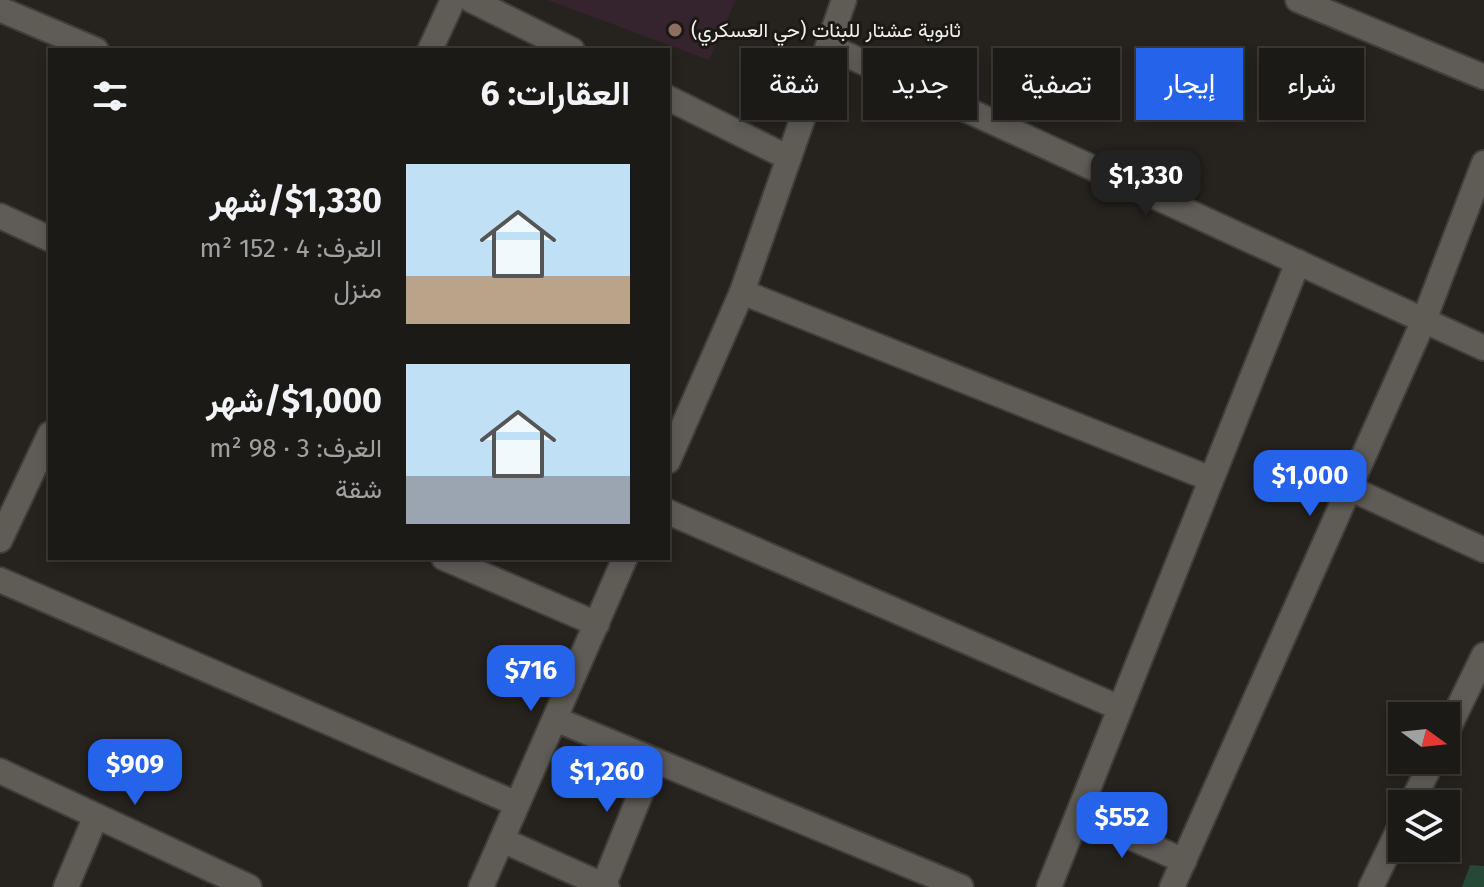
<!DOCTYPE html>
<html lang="ar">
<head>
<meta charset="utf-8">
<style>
	body { margin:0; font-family:"Fira Sans",Vazirmatn,sans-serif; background:#292723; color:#f1f3f6; direction:rtl; height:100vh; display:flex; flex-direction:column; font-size:30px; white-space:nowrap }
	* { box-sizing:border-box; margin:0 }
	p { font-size:26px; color:#a0a1a1 }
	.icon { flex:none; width:44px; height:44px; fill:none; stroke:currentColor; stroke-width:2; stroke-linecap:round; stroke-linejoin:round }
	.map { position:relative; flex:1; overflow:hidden; direction:ltr }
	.sheet { position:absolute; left:48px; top:48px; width:622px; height:512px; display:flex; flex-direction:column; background:#1c1a16; border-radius:0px; box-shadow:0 4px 12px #0003,0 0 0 2px #3a3835; direction:rtl }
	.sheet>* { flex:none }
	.banner { position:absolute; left:694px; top:48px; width:670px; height:72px; direction:rtl; display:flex; gap:16px }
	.needle { width:52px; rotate:105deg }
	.buttons { position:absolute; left:1388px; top:702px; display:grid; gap:16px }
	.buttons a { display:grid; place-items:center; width:72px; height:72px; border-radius:0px; background:#1c1a16; box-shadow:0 4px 12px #0003,0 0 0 2px #3a3835; font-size:40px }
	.price { position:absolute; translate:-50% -68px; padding:0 18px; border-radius:16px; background:#2563eb; color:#fff; font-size:26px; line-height:52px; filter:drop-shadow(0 2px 4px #0008) }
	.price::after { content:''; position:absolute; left:50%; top:48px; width:24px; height:18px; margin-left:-12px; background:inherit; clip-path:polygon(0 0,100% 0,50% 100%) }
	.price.current { background:#222; color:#fff }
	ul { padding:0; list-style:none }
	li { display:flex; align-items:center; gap:24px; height:200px; padding:0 40px }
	li span { display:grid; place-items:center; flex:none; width:224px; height:160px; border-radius:0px; color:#555 }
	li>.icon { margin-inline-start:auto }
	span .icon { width:96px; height:96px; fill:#fffc; stroke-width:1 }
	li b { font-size:34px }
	h2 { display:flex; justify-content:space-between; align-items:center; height:96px; padding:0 40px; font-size:34px }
	.tag { padding:0 28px; border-radius:0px; background:#1c1a16; box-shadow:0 4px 12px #0003,0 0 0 2px #3a3835; font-size:28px; line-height:72px }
	.tag.current { background:#2563eb; color:#fff }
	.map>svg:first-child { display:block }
	.commercial { fill:#35242e }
	.green { fill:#264936 }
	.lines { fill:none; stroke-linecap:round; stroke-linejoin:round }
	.minor-casing { stroke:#413e3a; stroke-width:28 }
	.minor { stroke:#5f5b55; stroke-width:24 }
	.education-dot { fill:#8d6e63; stroke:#1c1914; stroke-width:3 }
	.labels { text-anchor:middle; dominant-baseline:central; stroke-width:6; stroke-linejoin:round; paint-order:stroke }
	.poi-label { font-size:20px; fill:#f2f0ed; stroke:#1c1914; text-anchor:start }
</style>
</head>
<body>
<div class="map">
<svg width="1484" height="887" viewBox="0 0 1484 887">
	<rect width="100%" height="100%" fill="#26221d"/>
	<path class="commercial" d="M547,0H736L709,60Z"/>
	<path class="green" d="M1470,865L1484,866V887H1462Z"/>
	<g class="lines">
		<g class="minor-casing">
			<g id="minor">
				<path d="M471,0L572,50"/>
				<path d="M1298,0L1484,77"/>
				<path d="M4,11L96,50"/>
				<path d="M828,46L1484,348"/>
				<path d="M430,50L453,0"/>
				<path d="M668,98L789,158"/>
				<path d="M0,216L50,239"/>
				<path d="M742,292L1211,479"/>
				<path d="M668,461L742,292L844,0"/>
				<path d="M1349,488L1484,550"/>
				<path d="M668,512L1120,708"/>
				<path d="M0,540L50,434"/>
				<path d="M444,558L597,624"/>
				<path d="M0,580L517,804"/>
				<path d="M555,719L961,887"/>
				<path d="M1446,733L1484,655"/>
				<path d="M0,771L249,887"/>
				<path d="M1411,804L1433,760"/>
				<path d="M1079,814L1184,861"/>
				<path d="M502,840L607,887"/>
				<path d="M66,887L96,816"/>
				<path d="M481,887L625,558"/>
				<path d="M603,887L654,760"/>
				<path d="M1049,887L1298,262"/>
				<path d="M1172,887L1424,320L1484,163"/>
				<path d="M1371,887L1402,823"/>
			</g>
		</g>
		<use href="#minor" class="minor"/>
	</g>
	<circle class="education-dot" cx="675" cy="30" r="8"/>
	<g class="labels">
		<g class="poi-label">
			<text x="691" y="30">ثانوية عشتار للبنات (حي العسكري)</text>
		</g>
	</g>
</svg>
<div class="buttons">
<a><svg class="needle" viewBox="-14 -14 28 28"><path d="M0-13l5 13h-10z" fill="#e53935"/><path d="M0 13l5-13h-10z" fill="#a0a1a1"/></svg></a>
<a><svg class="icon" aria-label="layers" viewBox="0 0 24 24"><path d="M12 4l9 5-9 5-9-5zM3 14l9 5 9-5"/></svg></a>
</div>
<b class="price current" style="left:1146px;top:218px">$1,330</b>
<b class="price" style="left:1310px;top:518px">$1,000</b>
<b class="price" style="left:531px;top:713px">$716</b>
<b class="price" style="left:135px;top:807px">$909</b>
<b class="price" style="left:607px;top:814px">$1,260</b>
<b class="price" style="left:1122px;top:860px">$552</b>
<div class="banner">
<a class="tag">شراء</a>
<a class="tag current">إيجار</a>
<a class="tag">تصفية</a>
<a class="tag">جديد</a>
<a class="tag">شقة</a>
</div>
<section class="sheet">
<h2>العقارات: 6<svg class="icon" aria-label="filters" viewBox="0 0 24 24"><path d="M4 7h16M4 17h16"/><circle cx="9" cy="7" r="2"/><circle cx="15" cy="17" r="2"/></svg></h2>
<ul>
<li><span style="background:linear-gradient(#bfe0f5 70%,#b9a48a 0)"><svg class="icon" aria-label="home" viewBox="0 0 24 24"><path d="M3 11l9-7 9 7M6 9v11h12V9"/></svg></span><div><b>$1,330/شهر</b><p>الغرف: 4 · 152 m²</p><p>منزل</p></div></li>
<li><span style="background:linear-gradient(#bfe0f5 70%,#9aa5b1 0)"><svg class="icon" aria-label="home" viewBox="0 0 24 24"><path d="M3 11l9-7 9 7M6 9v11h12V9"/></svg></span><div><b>$1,000/شهر</b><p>الغرف: 3 · 98 m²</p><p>شقة</p></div></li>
</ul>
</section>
</div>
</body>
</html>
